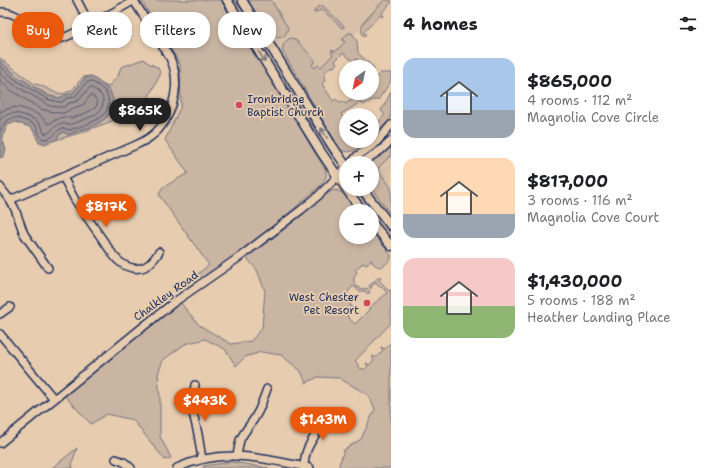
<!DOCTYPE html>
<html lang="en">
<head>
<meta charset="utf-8">
<style>
	body { margin:0; font-family:"Shantell Sans",sans-serif; background:#f6f6f6; color:#202124; height:100vh; display:flex; flex-direction:column; font-size:15px; white-space:nowrap }
	* { box-sizing:border-box; margin:0 }
	p { font-size:13px; color:#757577 }
	.icon { flex:none; width:22px; height:22px; fill:none; stroke:currentColor; stroke-width:2; stroke-linecap:round; stroke-linejoin:round }
	.map { position:relative; flex:1; overflow:hidden }
	.side { display:flex; flex-direction:column; background:#fff; width:320px }
	.side>* { flex:none }
	.top-card { position:absolute; left:12px; top:12px; width:319px; height:36px; display:flex; gap:8px }
	.needle { width:26px; rotate:213deg }
	.controls { position:absolute; left:339px; top:60px; display:grid; gap:8px }
	.controls a { display:grid; place-items:center; width:40px; height:40px; border-radius:50%; background:#fff; box-shadow:0 2px 6px #0003; font-size:20px }
	.price { position:absolute; translate:-50% -34px; padding:0 9px; border-radius:14px; background:#ea580c; color:#fff; font-size:13px; line-height:26px; filter:drop-shadow(0 1px 2px #0008) }
	.price::after { content:''; position:absolute; left:50%; top:24px; width:12px; height:9px; margin-left:-6px; background:inherit; clip-path:polygon(0 0,100% 0,50% 100%) }
	.price.on { background:#222; color:#fff }
	ul { padding:0; list-style:none }
	li { display:flex; align-items:center; gap:12px; height:100px; padding:0 12px }
	li span { display:grid; place-items:center; flex:none; width:112px; height:80px; border-radius:12px; color:#555 }
	li>.icon { margin-inline-start:auto }
	span .icon { width:48px; height:48px; fill:#fffc; stroke-width:1 }
	li b { font-size:17px }
	h2 { display:flex; justify-content:space-between; align-items:center; height:48px; padding:0 12px; font-size:17px }
	.pill { padding:0 14px; border-radius:16px; background:#fff; box-shadow:0 2px 6px #0003; font-size:14px; line-height:36px }
	.pill.on { background:#ea580c; color:#fff }
	main { display:flex; flex:1; min-height:0 }
	.map>svg:first-child { display:block }
	.built { fill:#d8c0a9 }
	.green { fill:#cab5a3; stroke:#727280 }
	.water { fill:#a19694; stroke:#6b6d7e }
	.lines { fill:none; stroke-linecap:round; stroke-linejoin:round }
	.shore { stroke:#515874; stroke-width:1 }
	.minor-casing { stroke:#1b2f5e; stroke-width:10 }
	.major-casing { stroke:#1b2f5e; stroke-width:11 }
	.minor { stroke:#e7ccaf; stroke-width:7 }
	.major { stroke:#e7ccaf; stroke-width:8 }
	.oneway { stroke:#777682 }
	.poi-dot { fill:#d1495b; stroke:#e7ccaf; stroke-width:1.5 }
	.labels { text-anchor:middle; dominant-baseline:central; stroke-width:3.5; stroke-linejoin:round; paint-order:stroke }
	.poi-label { font-size:11px; fill:#1b2f5e; stroke:#e7ccaf; text-anchor:start }
	.street-label { font-size:11px; fill:#1b2f5e; stroke:#e7ccaf }
</style>
</head>
<body>
<main>
<div class="map">
<svg width="391" height="468" viewBox="0 0 391 468">
	<rect width="100%" height="100%" fill="#e7ccaf"/>
	<filter id="ink" filterUnits="userSpaceOnUse"><feTurbulence type="fractalNoise" baseFrequency=".025" numOctaves="2"/><feDisplacementMap in="SourceGraphic" scale="8" xChannelSelector="R" yChannelSelector="G"/><feConvolveMatrix kernelMatrix="1 2 1 2 8 2 1 2 1" color-interpolation-filters="sRGB"/></filter>
	<g filter="url(#ink)">
		<g class="built">
			<path d="M242,0H386L300,93Z"/>
			<path d="M391,146V225L362,189H372V163H367Z"/>
		</g>
		<g class="green">
			<path d="M141,0H221L256,57L266,69L304,130L305,136L325,169C328,177 325,179 320,186L272,228L237,256L180,295L178,290L209,265L159,195L162,188L188,173L165,140L181,106L180,64Z"/>
			<path d="M230,0H235L258,33L336,159L332,156L306,116L281,85Z"/>
			<path d="M248,0H271L288,28C279,58 253,9 248,0Z"/>
			<path d="M384,0H391V3L382,13L384,16L382,17L380,15L364,32L366,35L364,37L363,36C361,32 361,26 364,22Z"/>
			<path d="M319,6H323L344,26V27L342,28L324,11L321,10L314,13V11Z"/>
			<path d="M348,33H352L357,41L358,53L374,68V70L372,71V67H365L356,59L354,62L343,53L335,61L337,63L334,67H330C325,72 323,74 325,81L322,84L333,101L336,99L340,102L343,101L345,104L357,97L355,93H372V81L380,73H391V81L378,100H373L363,105L361,102L341,114L346,123V141H366C358,148 349,157 339,148C320,116 302,84 283,52C281,46 286,39 292,38C301,43 308,53 315,61L312,65L315,68L318,65L321,67L333,55L331,52L332,50L335,52L345,42L342,40Z"/>
			<path d="M0,58L33,83L42,86L54,92L63,94L72,90L83,77L91,76L84,79L73,93L66,95L60,98L49,96L18,77L14,73L0,61Z"/>
			<path d="M144,59L148,63L157,67L161,73L146,102L128,115L80,133L56,140L60,134L64,132L68,135C79,131 107,123 111,111C112,106 110,96 110,91L102,84L108,87L118,76L121,67Z"/>
			<path d="M391,92V118L382,128L372,136V127L375,125L373,122L374,121L378,123L385,114L381,111Z"/>
			<path d="M391,146V155L379,167L378,169L391,188V215L372,189V163H367L380,155Z"/>
			<path d="M349,189H355L367,204L391,232V243L372,220V211H365Z"/>
			<path d="M334,190C346,191 352,202 358,211H346V237H372V229L377,238L391,255V259C383,266 381,271 372,262V261L371,259L366,265L363,263L355,270L357,272L354,277V284C357,288 362,290 367,288L370,292L368,294L365,291H359L353,286L344,297L351,305L350,306L354,309L347,316L355,324L369,310V308C375,302 381,299 387,293L381,286L380,287L376,282L371,287V289L369,286L380,276L381,278L379,280L389,291L391,290V323L355,361L358,364V366L361,369L362,368L364,370L368,366L366,364V363L370,365L374,360L372,357L374,356L376,358L383,350L381,348V347L385,349L391,342V468H338L344,450L361,439L375,409L368,395L339,378L318,377L306,383L301,371L281,355L261,352L245,357L236,366L225,349L205,339L185,344L163,360L158,374L160,400V436L171,458L165,460L133,420L107,414L91,424L63,394L180,302L199,325L231,344L251,341L262,328L265,291L257,270L245,256L255,248L268,242L302,215L328,193Z"/>
			<path d="M77,448L72,463L73,468H52Z"/>
			<path d="M232,462L269,468H204L203,466Z"/>
		</g>
		<path class="water" d="M0,61L14,73L18,77L49,96L60,98L65,95L73,93L84,79L91,76L102,84L110,91L113,99L111,110L107,117L99,123L89,128L83,129L68,135L64,132L60,134L56,140L44,144L38,141L32,128L16,122L8,125L2,137L6,150L4,156L0,158Z"/>
		<g class="lines">
			<g class="shore">
				<path d="M0,66L16,80L47,99L59,102H62L67,98L75,97L86,83L90,81C101,86 111,93 108,107C107,111 104,115 101,117C94,122 78,128 69,130C55,124 57,139 45,139C38,139 39,129 35,125C32,123 20,118 17,118C13,117 9,120 5,122L0,131"/>
				<path d="M0,73L13,84L45,103L50,106L58,107H64L69,103L75,102L79,100L90,87C96,90 104,95 103,102C102,115 90,117 80,121C77,122 74,124 71,124C67,125 64,123 59,124C53,127 52,132 46,134L44,133C43,129 41,124 38,122C36,119 32,119 29,117C18,113 9,110 0,120"/>
				<path d="M0,80L9,89L41,109L49,111L58,113H64L71,109L80,106L84,104L91,95L93,96L97,101V105L95,108L84,114L71,118L64,117L60,118L48,124C46,122 44,119 42,117C39,114 34,113 30,111C18,106 13,106 0,112"/>
			</g>
			<g class="minor-casing">
				<g id="minor">
					<path d="M77,0L90,25"/>
					<path d="M0,12C21,12 21,24 35,33C41,37 51,40 59,39C69,37 77,31 86,27C103,18 119,9 135,0"/>
					<path d="M351,163L357,156L375,144L391,125"/>
					<path d="M361,163L381,150L391,141"/>
					<path d="M63,177L75,200L114,256C124,269 142,274 153,260C155,258 157,255 159,252"/>
					<path d="M0,187L10,200L15,209L24,234L48,268"/>
					<path d="M10,200L136,145C145,141 153,136 159,129C175,110 181,80 170,58L134,1"/>
					<path d="M0,314L10,307"/>
					<path d="M0,334L54,399"/>
					<path d="M195,385L192,400V409L198,434L202,459"/>
					<path d="M0,443L144,326L173,303L241,256L301,210L318,196L346,168"/>
					<path d="M237,455L240,440L244,433L254,419L259,410L267,389"/>
					<path d="M116,459L124,462L131,468"/>
					<path d="M304,467C305,449 309,446 317,432C321,426 324,419 327,412"/>
					<path d="M177,468C222,447 264,458 310,468"/>
				</g>
			</g>
			<g class="major-casing">
				<g id="major">
					<path d="M227,0L321,152L347,190L362,211"/>
					<path d="M242,0L331,144L346,166"/>
					<path d="M362,189L391,226"/>
					<path d="M372,223L391,246"/>
				</g>
			</g>
			<use href="#minor" class="minor"/>
			<use href="#major" class="major"/>
		</g>
		<defs><path id="oneway-shaft" d="M-6 0H5M1.5-3L5.5 0L1.5 3" fill="none" stroke-width="1.6" stroke-linecap="round" stroke-linejoin="round"/></defs>
		<g class="oneway">
			<use href="#oneway-shaft" transform="translate(262 57) rotate(58)"/>
			<use href="#oneway-shaft" transform="translate(324 133) rotate(-122)"/>
		</g>
	</g>
	<g class="poi-dot">
		<circle cx="239" cy="105" r="4"/>
		<circle cx="367" cy="303" r="4"/>
	</g>
	<g class="labels">
		<g class="poi-label">
			<text x="247" y="99">Ironbridge<tspan x="247" dy="13">Baptist Church</tspan></text>
			<text x="359" y="297" text-anchor="end">West Chester<tspan x="359" dy="13">Pet Resort</tspan></text>
		</g>
		<g class="street-label">
			<text transform="translate(166 296) rotate(-36)">Chalkley Road</text>
		</g>
	</g>
</svg>
<div class="controls">
<a><svg class="needle" viewBox="-14 -14 28 28"><path d="M0-13l5 13h-10z" fill="#e53935"/><path d="M0 13l5-13h-10z" fill="#757577"/></svg></a>
<a><svg class="icon" aria-label="layers" viewBox="0 0 24 24"><path d="M12 4l9 5-9 5-9-5zM3 14l9 5 9-5"/></svg></a>
<a>+</a>
<a>−</a>
</div>
<b class="price on" style="left:140px;top:132px">$865K</b>
<b class="price" style="left:106px;top:228px">$817K</b>
<b class="price" style="left:205px;top:422px">$443K</b>
<b class="price" style="left:323px;top:441px">$1.43M</b>
<div class="top-card">
<a class="pill on">Buy</a>
<a class="pill">Rent</a>
<a class="pill">Filters</a>
<a class="pill">New</a>
</div>
</div>
<section class="side">
<h2>4 homes<svg class="icon" aria-label="filters" viewBox="0 0 24 24"><path d="M4 7h16M4 17h16"/><circle cx="9" cy="7" r="2"/><circle cx="15" cy="17" r="2"/></svg></h2>
<ul>
<li><span style="background:linear-gradient(#a9c7e8 65%,#9aa5b1 0)"><svg class="icon" aria-label="home" viewBox="0 0 24 24"><path d="M3 11l9-7 9 7M6 9v11h12V9"/></svg></span><div><b>$865,000</b><p>4 rooms · 112 m²</p><p>Magnolia Cove Circle</p></div></li>
<li><span style="background:linear-gradient(#ffd9b3 70%,#9aa5b1 0)"><svg class="icon" aria-label="home" viewBox="0 0 24 24"><path d="M3 11l9-7 9 7M6 9v11h12V9"/></svg></span><div><b>$817,000</b><p>3 rooms · 116 m²</p><p>Magnolia Cove Court</p></div></li>
<li><span style="background:linear-gradient(#f6c9c9 60%,#8fb573 0)"><svg class="icon" aria-label="home" viewBox="0 0 24 24"><path d="M3 11l9-7 9 7M6 9v11h12V9"/></svg></span><div><b>$1,430,000</b><p>5 rooms · 188 m²</p><p>Heather Landing Place</p></div></li>
</ul>
</section>
</main>
</body>
</html>
